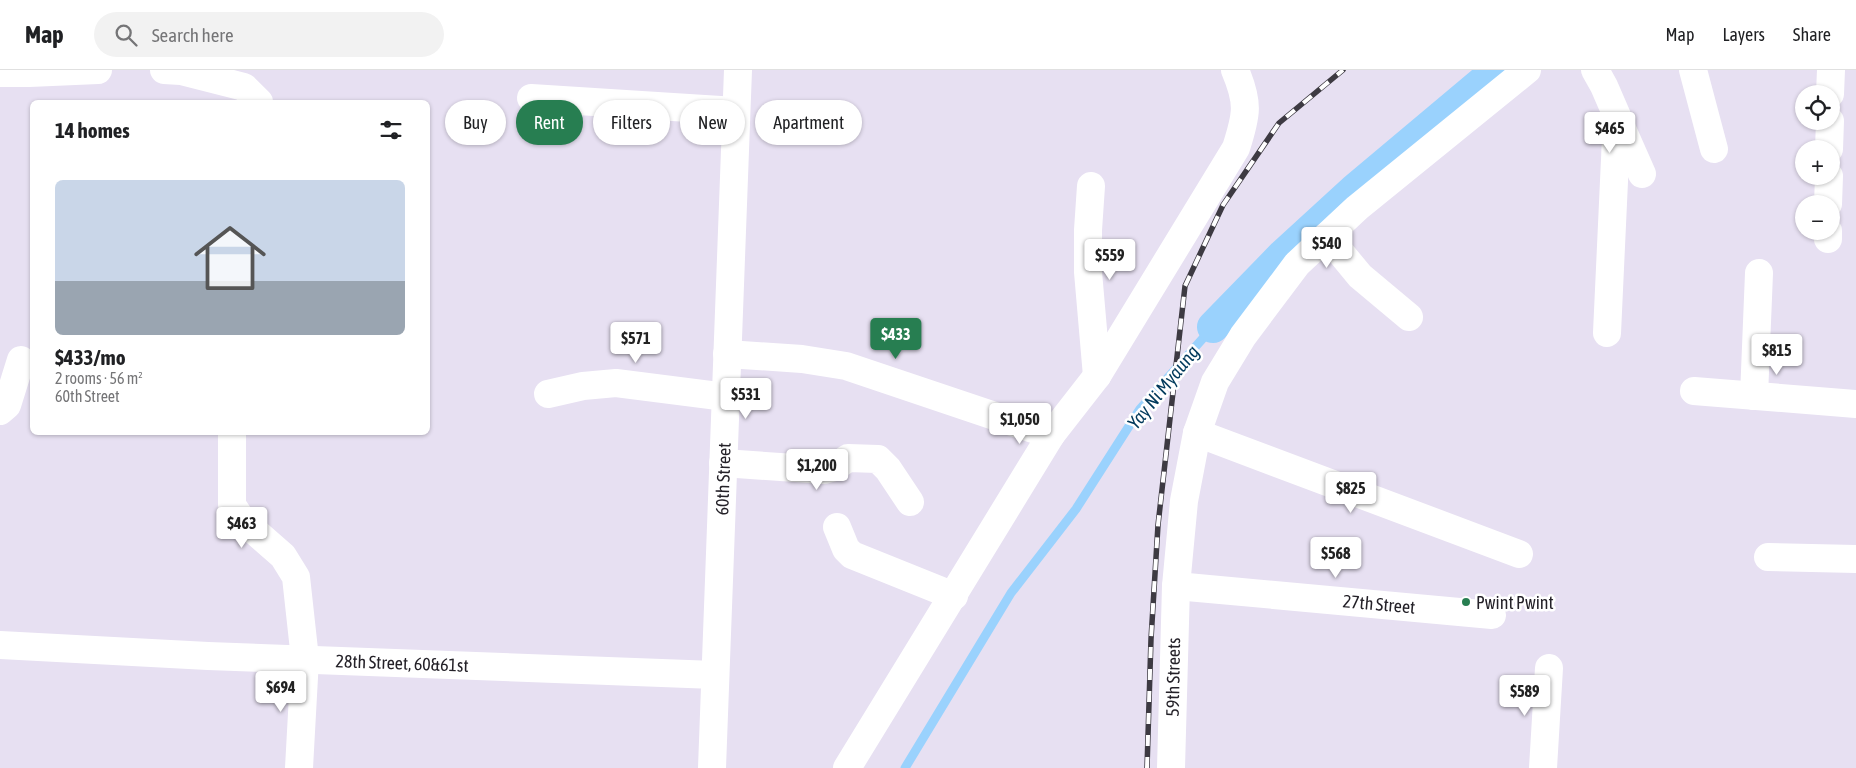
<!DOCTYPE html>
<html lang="en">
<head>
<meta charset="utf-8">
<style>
	body { margin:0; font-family:"Asap Condensed",sans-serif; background:#f2f2f2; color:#202124; height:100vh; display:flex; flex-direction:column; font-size:19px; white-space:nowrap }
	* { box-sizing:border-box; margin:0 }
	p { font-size:16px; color:#757577 }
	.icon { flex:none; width:28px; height:28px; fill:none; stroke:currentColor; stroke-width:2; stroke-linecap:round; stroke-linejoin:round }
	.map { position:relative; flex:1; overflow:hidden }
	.drawer { position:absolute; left:30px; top:30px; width:400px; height:335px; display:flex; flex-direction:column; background:#fff; border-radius:8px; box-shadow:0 1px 4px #0004 }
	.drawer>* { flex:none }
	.banner { position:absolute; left:445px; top:30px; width:475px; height:45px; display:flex; gap:10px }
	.fabs { position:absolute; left:1795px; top:15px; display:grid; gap:10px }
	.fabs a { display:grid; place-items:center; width:45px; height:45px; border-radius:50%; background:#fff; box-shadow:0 1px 4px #0004; font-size:25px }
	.price { position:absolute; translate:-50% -42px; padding:0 11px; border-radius:5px; background:#fff; color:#222; font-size:16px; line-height:32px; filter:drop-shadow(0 1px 2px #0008) }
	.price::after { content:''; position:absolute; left:50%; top:30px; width:15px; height:11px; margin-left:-8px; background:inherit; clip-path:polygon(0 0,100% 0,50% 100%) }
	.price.selected { background:#277e51; color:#fff }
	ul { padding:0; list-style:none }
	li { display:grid; align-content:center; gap:10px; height:265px; padding:0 25px }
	li span { display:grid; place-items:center; height:155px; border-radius:8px; color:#555 }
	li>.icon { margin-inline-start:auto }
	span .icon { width:90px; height:90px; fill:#fffc; stroke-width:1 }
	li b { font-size:21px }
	h2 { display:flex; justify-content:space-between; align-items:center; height:60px; padding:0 25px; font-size:21px }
	.pill { padding:0 18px; border-radius:22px; background:#fff; box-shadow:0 1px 4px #0004; font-size:18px; line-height:45px }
	.pill.selected { background:#277e51; color:#fff }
	header { display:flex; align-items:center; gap:30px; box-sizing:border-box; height:70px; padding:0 25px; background:#fff; border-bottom:1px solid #e0e0e0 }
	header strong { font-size:24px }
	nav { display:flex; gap:28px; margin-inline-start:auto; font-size:18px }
	.search { width:350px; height:45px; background:#f2f2f2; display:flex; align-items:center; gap:12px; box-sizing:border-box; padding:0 18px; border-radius:28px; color:#757577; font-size:19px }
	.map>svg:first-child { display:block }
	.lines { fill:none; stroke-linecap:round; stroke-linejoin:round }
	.stream { stroke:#9ad2fd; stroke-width:9 }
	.canal { stroke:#9ad2fd; stroke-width:32 }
	.minor { stroke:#fff; stroke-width:28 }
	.rail-casing { stroke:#3d3a42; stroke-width:5.5 }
	.rail { stroke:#fff; stroke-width:4; stroke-dasharray:11; stroke-linecap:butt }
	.poi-dot { fill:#277e51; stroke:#fff; stroke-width:2 }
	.labels { text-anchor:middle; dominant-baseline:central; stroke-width:5; stroke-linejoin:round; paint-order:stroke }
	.street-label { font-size:18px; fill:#242128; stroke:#fff }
	.poi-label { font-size:18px; fill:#242128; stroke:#fff; text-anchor:start }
	.water-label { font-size:19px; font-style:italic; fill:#00395b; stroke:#fff }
</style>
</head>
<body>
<header>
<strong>Map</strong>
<div class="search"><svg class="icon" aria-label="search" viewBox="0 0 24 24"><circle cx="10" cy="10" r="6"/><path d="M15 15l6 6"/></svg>Search here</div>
<nav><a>Map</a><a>Layers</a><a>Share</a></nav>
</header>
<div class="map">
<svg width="1856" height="698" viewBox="0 0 1856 698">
	<rect width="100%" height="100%" fill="#e7e0f2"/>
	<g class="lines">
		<path class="stream" d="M905,698L1011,523L1076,439L1140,339L1213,257"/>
		<path class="canal" d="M1213,257L1283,185L1354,120L1497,0"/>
		<g class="minor">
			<path d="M164,0L181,1L244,17L259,32"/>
			<path d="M1595,0L1604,16L1617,46L1607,263"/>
			<path d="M1693,0L1714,79"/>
			<path d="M0,3H29L98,0"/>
			<path d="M1830,24L1831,0"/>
			<path d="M531,28L736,41"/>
			<path d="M1619,52L1642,104"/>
			<path d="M1829,79L1830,51"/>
			<path d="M1091,116L1088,160V202L1097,306"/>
			<path d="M1828,134L1829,106"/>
			<path d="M1327,166L1360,206L1409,247"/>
			<path d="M1828,169V161"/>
			<path d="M727,284L802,289L846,296L1051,365"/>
			<path d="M1694,321L1856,334"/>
			<path d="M548,324L583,316L616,313L726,327"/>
			<path d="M1754,326L1759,203"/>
			<path d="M0,341L7,335L21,290"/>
			<path d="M232,362V435L242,450L283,486L296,507L305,589L299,698"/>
			<path d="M1197,363L1519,484"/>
			<path d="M723,393L824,400L835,397L848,388L878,389L888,399L910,432"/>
			<path d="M837,457L846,479L852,485L954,526"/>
			<path d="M1768,487L1856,489"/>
			<path d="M1176,516L1492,545"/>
			<path d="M0,575L208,586L715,605"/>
			<path d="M712,698L738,0"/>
			<path d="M847,698L1051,365L1097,306L1236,78C1247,44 1249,33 1235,0"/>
			<path d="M1171,698L1176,516L1184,431L1197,363L1215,312L1243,266L1297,194L1357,138L1527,0"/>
			<path d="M1543,698L1549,598"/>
		</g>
		<g class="rail-casing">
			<path id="rail" d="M1147,698L1151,569L1158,455L1185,216L1223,135L1279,53L1343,0"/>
		</g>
		<use href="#rail" class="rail"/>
	</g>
	<circle class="poi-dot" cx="1466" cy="532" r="5"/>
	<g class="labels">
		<g class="street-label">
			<text transform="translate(723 409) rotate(-88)">60th Street</text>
			<text transform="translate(1379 534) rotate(5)">27th Street</text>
			<text transform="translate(402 593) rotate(2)">28th Street, 60&amp;61st</text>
			<text transform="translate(1173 607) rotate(-89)">59th Streets</text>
		</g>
		<g class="poi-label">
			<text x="1476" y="532">Pwint Pwint</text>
		</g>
		<g class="water-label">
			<text transform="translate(1163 317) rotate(-51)">Yay Ni Myaung</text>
		</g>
	</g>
</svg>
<div class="fabs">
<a><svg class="icon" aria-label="locate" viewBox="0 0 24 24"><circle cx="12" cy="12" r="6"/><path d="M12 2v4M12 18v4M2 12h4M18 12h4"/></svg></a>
<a>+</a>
<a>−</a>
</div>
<b class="price" style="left:1610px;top:84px">$465</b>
<b class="price" style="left:1327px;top:199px">$540</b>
<b class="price" style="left:1110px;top:211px">$559</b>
<b class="price selected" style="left:896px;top:290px">$433</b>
<b class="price" style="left:636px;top:294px">$571</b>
<b class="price" style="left:1777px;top:306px">$815</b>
<b class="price" style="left:746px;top:350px">$531</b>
<b class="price" style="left:1020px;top:375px">$1,050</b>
<b class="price" style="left:817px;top:421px">$1,200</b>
<b class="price" style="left:1351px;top:444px">$825</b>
<b class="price" style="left:242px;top:479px">$463</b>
<b class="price" style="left:1336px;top:509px">$568</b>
<b class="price" style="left:281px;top:643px">$694</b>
<b class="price" style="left:1525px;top:647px">$589</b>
<div class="banner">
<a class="pill">Buy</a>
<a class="pill selected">Rent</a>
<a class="pill">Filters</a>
<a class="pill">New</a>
<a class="pill">Apartment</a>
</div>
<section class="drawer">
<h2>14 homes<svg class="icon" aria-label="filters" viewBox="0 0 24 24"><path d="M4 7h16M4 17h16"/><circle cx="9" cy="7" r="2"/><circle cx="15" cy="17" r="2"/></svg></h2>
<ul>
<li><span style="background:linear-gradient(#c9d6e8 65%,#9aa5b1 0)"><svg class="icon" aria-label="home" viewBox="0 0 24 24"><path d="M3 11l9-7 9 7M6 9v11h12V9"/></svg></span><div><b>$433/mo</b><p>2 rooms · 56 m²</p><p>60th Street</p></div></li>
</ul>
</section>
</div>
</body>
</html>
